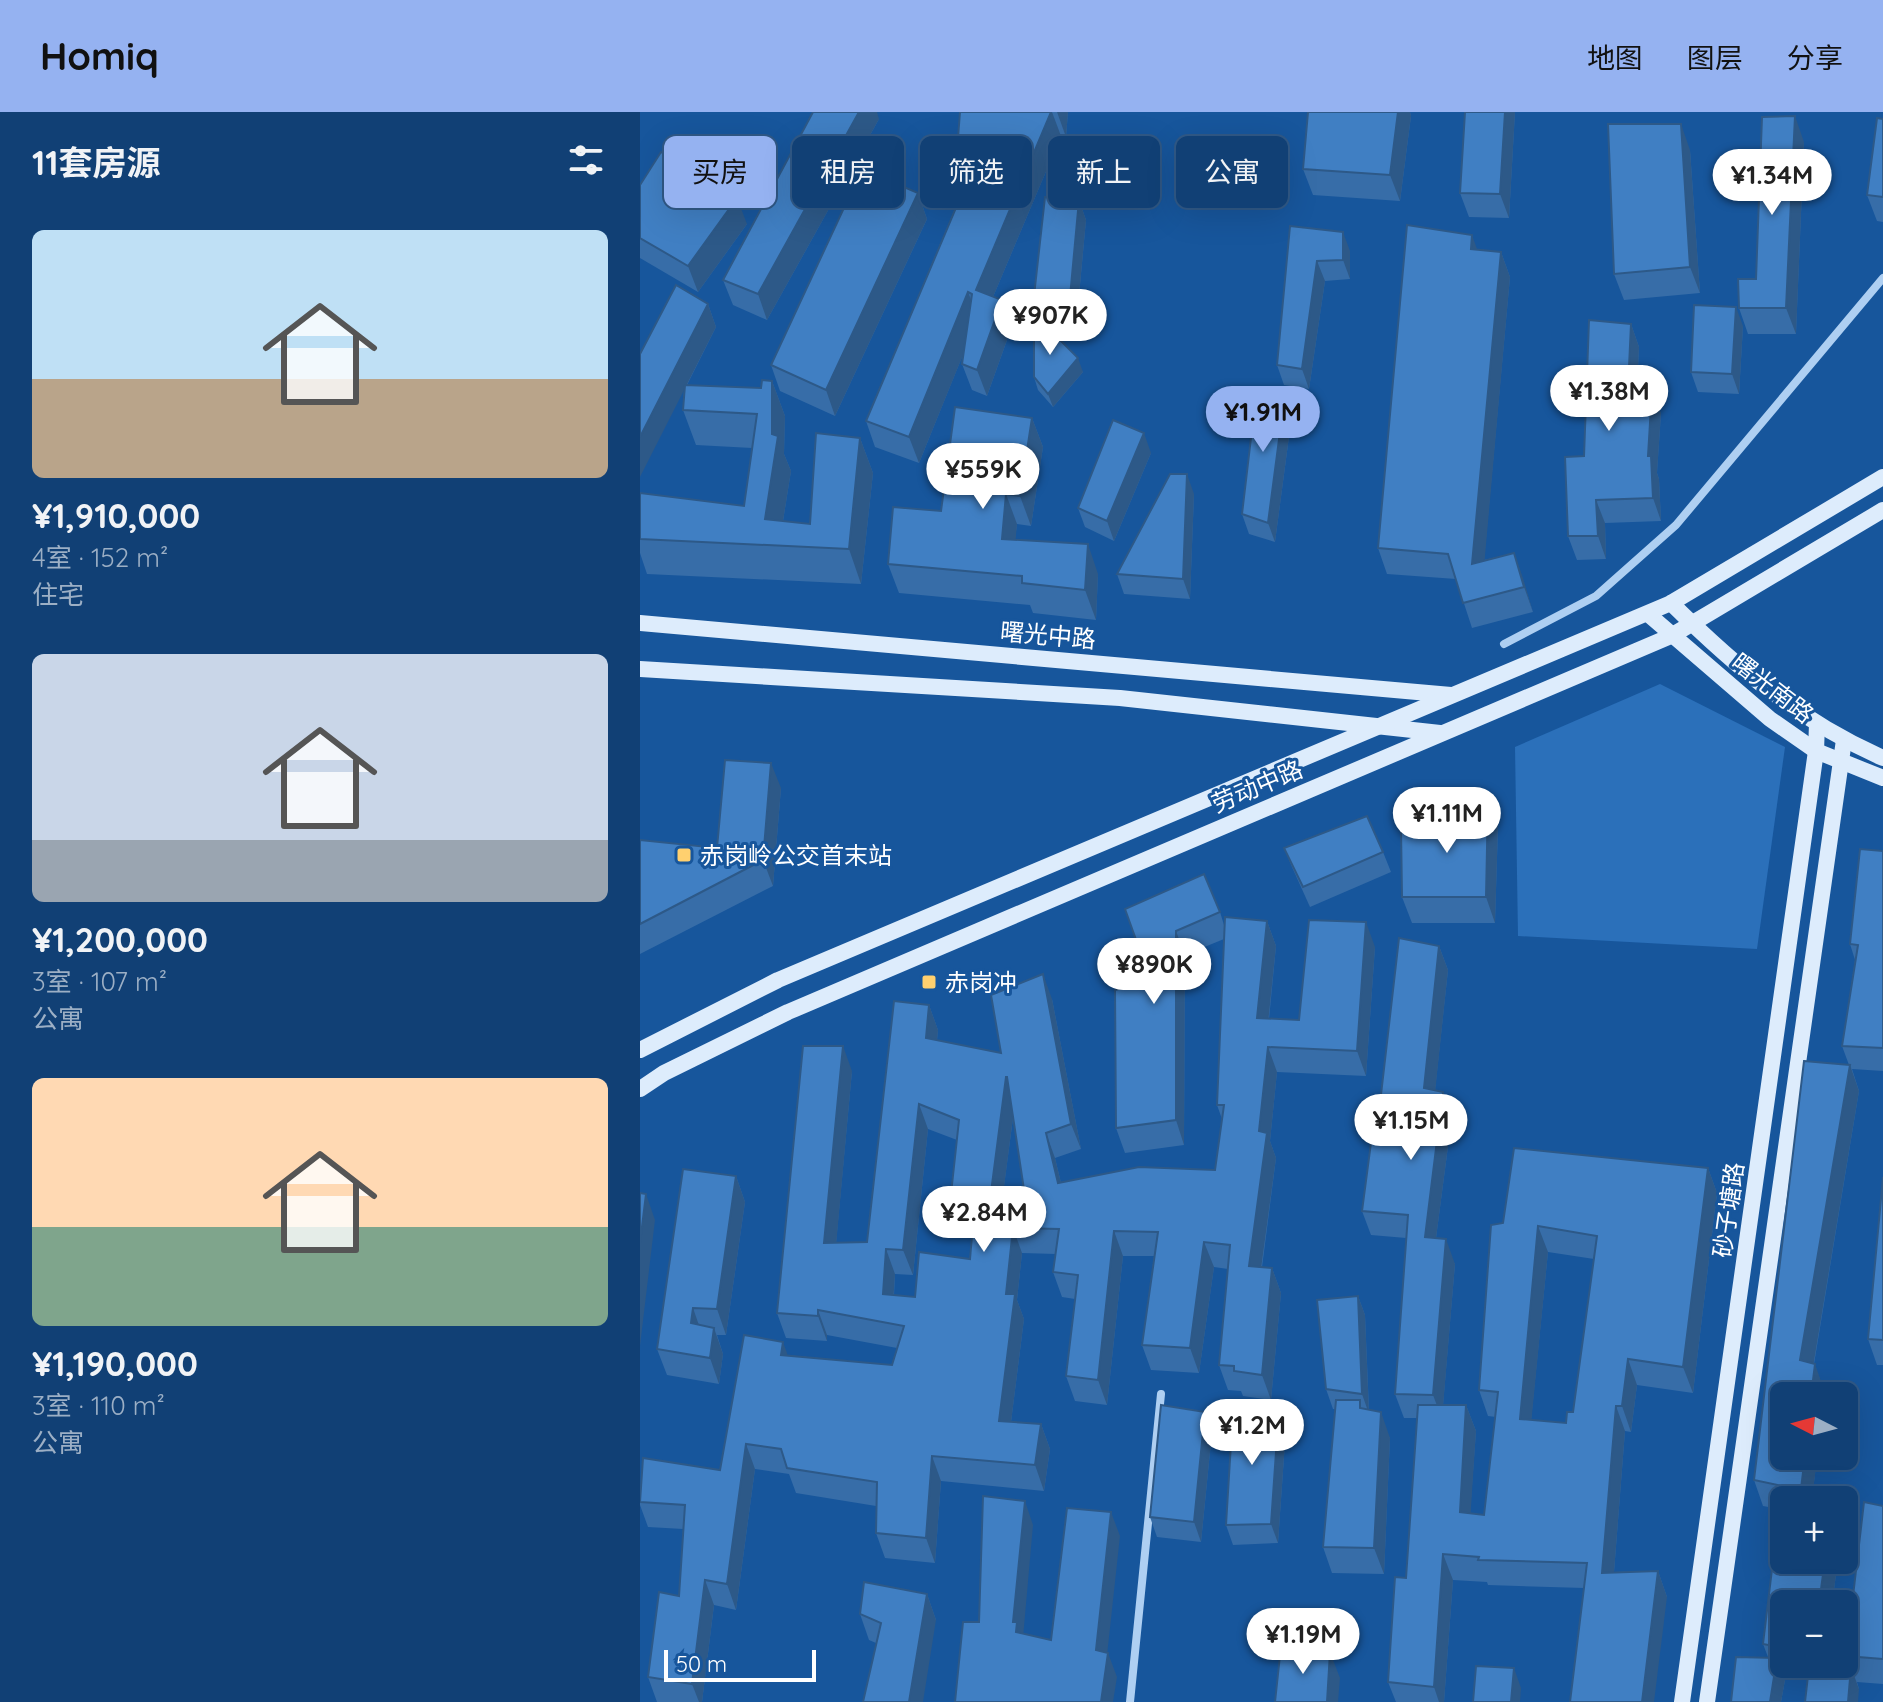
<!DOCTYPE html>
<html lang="zh">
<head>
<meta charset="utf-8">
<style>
	body { margin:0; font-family:Quicksand,"Noto Sans SC",sans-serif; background:#1e4b7d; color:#f1f3f6; height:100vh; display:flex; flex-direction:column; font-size:30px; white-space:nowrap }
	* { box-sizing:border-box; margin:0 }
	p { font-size:26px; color:#9cafc5 }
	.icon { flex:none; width:44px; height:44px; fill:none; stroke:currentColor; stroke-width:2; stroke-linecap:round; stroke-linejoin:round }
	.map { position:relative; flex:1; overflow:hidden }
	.details { display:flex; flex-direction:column; background:#114075; width:640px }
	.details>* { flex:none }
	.banner { position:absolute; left:24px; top:24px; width:760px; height:72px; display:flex; gap:16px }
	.needle { width:52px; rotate:276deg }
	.buttons { position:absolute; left:1130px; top:1270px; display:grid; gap:16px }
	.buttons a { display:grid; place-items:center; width:88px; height:88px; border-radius:12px; background:#114075; box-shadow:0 8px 32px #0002,0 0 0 2px #305987; font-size:40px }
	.scale { position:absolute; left:24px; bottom:20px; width:152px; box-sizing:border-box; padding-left:8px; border:4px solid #fff; border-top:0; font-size:22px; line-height:28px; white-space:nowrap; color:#fff; -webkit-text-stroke:6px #17569c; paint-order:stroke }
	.price { position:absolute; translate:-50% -68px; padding:0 18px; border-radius:28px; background:#fff; color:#222; font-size:26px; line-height:52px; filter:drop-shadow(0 2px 4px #0008) }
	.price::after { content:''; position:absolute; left:50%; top:48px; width:24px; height:18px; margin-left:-12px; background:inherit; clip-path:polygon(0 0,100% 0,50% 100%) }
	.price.on { background:#95b2f1; color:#111 }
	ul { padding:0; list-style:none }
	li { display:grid; align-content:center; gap:16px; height:424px; padding:0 32px }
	li span { display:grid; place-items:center; height:248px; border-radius:12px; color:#555 }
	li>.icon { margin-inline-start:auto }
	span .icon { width:144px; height:144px; fill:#fffc; stroke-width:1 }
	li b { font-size:34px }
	h2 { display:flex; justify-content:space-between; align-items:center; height:96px; padding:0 32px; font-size:34px }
	.chip { padding:0 28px; border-radius:12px; background:#114075; box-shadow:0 8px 32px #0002,0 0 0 2px #305987; font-size:28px; line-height:72px }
	.chip.on { background:#95b2f1; color:#111 }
	header { display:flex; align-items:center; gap:48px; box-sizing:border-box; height:112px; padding:0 40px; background:#95b2f1; color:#111 }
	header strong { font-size:38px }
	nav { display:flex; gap:44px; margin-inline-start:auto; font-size:28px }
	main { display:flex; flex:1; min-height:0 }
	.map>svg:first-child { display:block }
	.green { fill:#2b70ba }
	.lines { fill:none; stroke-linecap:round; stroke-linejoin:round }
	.street { stroke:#aecff2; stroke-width:8 }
	.secondary { stroke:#ddecfc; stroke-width:16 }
	.wall { fill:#376da8; fill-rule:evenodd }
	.shaded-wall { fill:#2d5988 }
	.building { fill:#407fc3; stroke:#2d5988; stroke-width:2; fill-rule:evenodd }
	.poi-dot { fill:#ffd06f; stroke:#17569c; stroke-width:3 }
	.labels { text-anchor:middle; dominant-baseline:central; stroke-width:6; stroke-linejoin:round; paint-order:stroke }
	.street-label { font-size:24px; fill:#fff; stroke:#17569c }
	.poi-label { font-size:24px; fill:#fff; stroke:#17569c; text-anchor:start }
</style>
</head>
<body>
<header>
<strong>Homiq</strong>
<nav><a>地图</a><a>图层</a><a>分享</a></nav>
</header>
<main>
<section class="details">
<h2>11套房源<svg class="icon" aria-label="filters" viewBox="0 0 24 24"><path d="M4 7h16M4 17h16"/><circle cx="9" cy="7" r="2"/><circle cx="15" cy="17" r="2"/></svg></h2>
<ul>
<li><span style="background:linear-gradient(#bfe0f5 60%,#b9a48a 0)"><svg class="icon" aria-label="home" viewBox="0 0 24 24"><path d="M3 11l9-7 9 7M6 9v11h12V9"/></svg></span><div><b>¥1,910,000</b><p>4室 · 152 m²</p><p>住宅</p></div></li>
<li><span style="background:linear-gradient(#c9d6e8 75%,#9aa5b1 0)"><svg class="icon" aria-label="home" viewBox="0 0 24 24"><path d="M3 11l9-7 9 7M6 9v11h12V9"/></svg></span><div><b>¥1,200,000</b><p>3室 · 107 m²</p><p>公寓</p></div></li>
<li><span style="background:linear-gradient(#ffd9b3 60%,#7fa58c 0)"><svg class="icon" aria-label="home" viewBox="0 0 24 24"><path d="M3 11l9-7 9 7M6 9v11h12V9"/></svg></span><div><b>¥1,190,000</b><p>3室 · 110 m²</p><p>公寓</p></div></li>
</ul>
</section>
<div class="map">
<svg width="1243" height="1590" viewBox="0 0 1243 1590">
	<rect width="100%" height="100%" fill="#17569c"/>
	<path class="green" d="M1020,572L1145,635L1117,837L878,824L875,635Z"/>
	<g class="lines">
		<g class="street">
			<path d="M864,532L956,484L1036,413L1243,166"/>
			<path d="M490,1590L521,1282"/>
		</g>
		<g class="secondary">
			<path d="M1031,491C1096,555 1159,609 1243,646"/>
			<path d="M1008,502L1130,607L1176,639L1243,666"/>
			<path d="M0,511L811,583"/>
			<path d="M0,557L480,586L800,621"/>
			<path d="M0,938L138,868L1031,491L1243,365"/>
			<path d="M0,977L24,961L148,900L1031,524L1243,398"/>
			<path d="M1042,1590L1176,639L1177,612"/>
			<path d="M1067,1590L1204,628"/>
		</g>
	</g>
	<g class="wall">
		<path d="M320,0H428L426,25L421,24L353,185L372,214L347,284L332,278L322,252L324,240L279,351L235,335L226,309L324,75L316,51Z"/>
		<path d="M668,0H770L771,4L760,89L673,83L663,57Z"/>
		<path d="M825,0H875L869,106L829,105L820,81Z"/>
		<path d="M239,7L127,208L93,193L83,168Z"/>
		<path d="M1243,7V110L1237,109L1227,83Z"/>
		<path d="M1164,30L1156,222H1108L1099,196L1116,167Z"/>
		<path d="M1050,38L1060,181L984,188L974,162Z"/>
		<path d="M0,73L107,112L58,180L0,146Z"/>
		<path d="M278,81L287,107L195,304L140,279L131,253Z"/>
		<path d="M439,88L446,108L436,216L405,213L443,260L413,295L398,278L394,265L398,207L393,193Z"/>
		<path d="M650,114L710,139V167L685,169L669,277L644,273L637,253Z"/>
		<path d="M837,137L861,140L870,165L844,448L874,441L893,500L832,516L816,467L747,462L738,436Z"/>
		<path d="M68,192L76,215L47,273L121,276L132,269L145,304L144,342L151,359L143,409L170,412L220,326L233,361L221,472L7,462L0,441V381L104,394L112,336L56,333L43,298L44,278Z"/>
		<path d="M991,212L999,235L997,277L1021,301L1017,361L1019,367L1021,409L965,411L966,447L937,448L928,424L944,344Z"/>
		<path d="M1103,214L1099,282L1058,280L1051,260Z"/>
		<path d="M645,282L652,302L635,430L609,422L602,402Z"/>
		<path d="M392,306L403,335L391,414L377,412L375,427L458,462L456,508L393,501L390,493L259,481L248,452Z"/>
		<path d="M511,341L474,429L445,415L438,396Z"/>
		<path d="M554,382L550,487L484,482L477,462Z"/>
		<path d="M141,676L133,774L0,842V728L77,736Z"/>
		<path d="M858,714L855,811H772L762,785Z"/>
		<path d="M644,736L743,740L751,760L670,795L652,755Z"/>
		<path d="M1243,739V959L1212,957L1219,979L1174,1252L1184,1278L1144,1344H1204V1294L1216,1320L1211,1351L1177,1346L1172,1386L1144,1448H1198L1192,1492H1144V1552H1183V1555H1209L1206,1544L1243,1394V1572L1217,1570L1219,1577L1142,1560L1145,1568L1141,1590H1091L1128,1545L1123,1532L1139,1397L1123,1394L1114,1368L1209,953L1202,934L1215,848L1210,832Z"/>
		<path d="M485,797L580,800L584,813L627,809L636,834L629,907L659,908L735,835L726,964L637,960L630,1029L636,1046L622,1155L632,1156L641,1181L631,1288L603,1284L601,1279L588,1278L579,1253L588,1157L574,1155L559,1261L511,1258L502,1233L514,1144H483L467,1293L435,1289L426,1264L435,1187L422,1185L413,1160L416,1142L382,1141L377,1188L384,1207L371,1310L401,1312L410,1337L404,1379L301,1369L295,1451L245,1446L236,1421V1394L156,1381L149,1362L115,1357L96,1498L74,1493L62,1590H17L8,1565L39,1484L43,1417L8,1415L0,1393V1376L80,1358L147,1243L252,1253L257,1236L187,1223V1229L146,1226L137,1201L212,959L196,1131L227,1130L289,893L298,918L297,928L361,941L412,887L441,1037L415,1046L421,1071L575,1058L582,1007L577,993L584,827L545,843L544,1033L485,1041L476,1016L506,858ZM373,1006L386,1091L362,1089ZM288,1017L317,1028L311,1082L320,1107L333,1111L330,1147L275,1185L254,1183L255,1162L273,1163Z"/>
		<path d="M799,834L808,858L795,978L803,980L812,1004L796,1126L815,1152L803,1293H826L836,1319L830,1401L844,1403L856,1305L848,1304L839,1278L863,1111L1068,1056L1077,1081L1053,1281L997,1273L991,1320L985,1319L974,1460L1018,1459L1027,1485L944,1476L848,1473L847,1470L813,1468L804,1590H756L748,1570L766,1466L777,1306H764L755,1282L766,1126L731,1123L722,1099L739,1000ZM908,1140L954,1147L933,1300L926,1311L891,1308Z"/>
		<path d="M96,1064L105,1090L86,1223H77L83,1242L79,1272L27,1263L17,1237Z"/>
		<path d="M1243,1065V1253H1237L1228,1227Z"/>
		<path d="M718,1184L725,1203L729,1298L750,1326L744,1462L692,1461L683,1435L695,1297H693L686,1277Z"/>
		<path d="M639,1297L646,1316L638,1431L593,1433L586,1413Z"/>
		<path d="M565,1300L572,1320L561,1430L517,1425L510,1405Z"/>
		<path d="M287,1482L296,1508L236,1531L229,1528L220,1502Z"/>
	</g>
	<g class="shaded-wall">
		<path d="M219,0H237L239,7L127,208L118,182Z"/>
		<path d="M411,0H412L421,24L345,204L336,178Z"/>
		<path d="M417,0H428L426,25Z"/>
		<path d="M758,0H770L771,4L760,89L750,63Z"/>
		<path d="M865,0H875L869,106L860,82Z"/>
		<path d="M1155,4L1164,30L1156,222L1146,196Z"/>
		<path d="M1041,12L1050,38L1060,181L1050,155Z"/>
		<path d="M278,81L287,107L195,304L186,278Z"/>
		<path d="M97,86L107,112L58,180L48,154Z"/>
		<path d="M439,88L446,108L436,216L429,196Z"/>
		<path d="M703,120L710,139V167L703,148Z"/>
		<path d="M832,123L841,148L831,137Z"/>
		<path d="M861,140L870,165L842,477L832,452Z"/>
		<path d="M677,149L685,169L669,277L662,257Z"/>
		<path d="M328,180L338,206L279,351L269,325Z"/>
		<path d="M362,188L372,214L347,284L337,258Z"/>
		<path d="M68,192L76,215L0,365V325Z"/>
		<path d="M1096,195L1103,214L1099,282L1092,262Z"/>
		<path d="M991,212L999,235L996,300L988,277Z"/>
		<path d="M438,246L443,260L413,295L408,282Z"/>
		<path d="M132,269L145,304L144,342L151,359L139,434L125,407L132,322Z"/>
		<path d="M1012,278L1021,301L1017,361L1019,367L1021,409L1013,386L1008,344Z"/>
		<path d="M645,282L652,302L635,430L628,411Z"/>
		<path d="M392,306L403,335L391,414L380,384Z"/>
		<path d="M504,321L511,341L474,429L467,409Z"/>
		<path d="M220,326L233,361L221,472L209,437Z"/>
		<path d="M547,362L554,382L550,487L543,467Z"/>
		<path d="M366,382L377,412L373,456L362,427Z"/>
		<path d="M956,388L965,411L966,447L958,424Z"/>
		<path d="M448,432L458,462L456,508L445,478Z"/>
		<path d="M874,441L883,466L893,500L884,475Z"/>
		<path d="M131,651L141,676L133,774L123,748Z"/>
		<path d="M848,688L858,714L855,811L846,785Z"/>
		<path d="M627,809L636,834L626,931L617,906Z"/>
		<path d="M726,810L735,835L726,964L717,939Z"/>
		<path d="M536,819L545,843L544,1033L536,1008Z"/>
		<path d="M799,834L808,858L793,1000L784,976Z"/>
		<path d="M403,862L412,887L441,1037L431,1012Z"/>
		<path d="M289,893L298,918L295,951L286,926Z"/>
		<path d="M203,934L212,959L194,1156L184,1131Z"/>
		<path d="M628,935L637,960L630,1029L636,1046L618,1179L609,1154L619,1019Z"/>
		<path d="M1210,953L1219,979L1170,1273L1160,1248Z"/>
		<path d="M366,965L375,990L359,1114L350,1088Z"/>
		<path d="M803,980L812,1004L793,1149L785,1125Z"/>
		<path d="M279,992L288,1017L273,1163L263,1138Z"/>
		<path d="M406,1021L415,1046L427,1096L418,1071Z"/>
		<path d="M1068,1056L1077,1081L1053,1281L1043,1255Z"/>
		<path d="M96,1064L105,1090L86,1223L77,1197Z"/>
		<path d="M6,1082L15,1108L0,1234V1131Z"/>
		<path d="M898,1114L908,1140L889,1333L880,1307Z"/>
		<path d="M373,1116L382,1141L377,1188L384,1207L368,1334L359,1309L366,1182Z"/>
		<path d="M474,1119L483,1144L467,1293L458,1268Z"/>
		<path d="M806,1127L815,1152L802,1307L793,1283Z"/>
		<path d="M564,1130L574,1155L559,1261L550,1236Z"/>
		<path d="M246,1137L255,1162L252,1207L243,1182Z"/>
		<path d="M632,1156L641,1181L631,1288L622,1263Z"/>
		<path d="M718,1184L725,1203L729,1302L722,1282Z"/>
		<path d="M53,1196L62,1222L51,1211Z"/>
		<path d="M178,1198L187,1223V1229L178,1204Z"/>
		<path d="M74,1216L83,1242L79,1272L70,1246Z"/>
		<path d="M143,1230L152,1255L141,1243Z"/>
		<path d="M988,1247L997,1273L991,1320L982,1294Z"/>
		<path d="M1175,1252L1184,1278L1183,1284H1171Z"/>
		<path d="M826,1293L836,1319L829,1426L820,1400Z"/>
		<path d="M976,1294L985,1319L972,1486L962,1461Z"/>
		<path d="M1206,1294L1216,1320L1211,1351L1204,1331V1311Z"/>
		<path d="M639,1297L646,1316L638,1431L631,1412Z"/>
		<path d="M565,1300L572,1320L561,1430L554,1410Z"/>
		<path d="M741,1300L750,1326L744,1462L734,1436Z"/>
		<path d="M401,1312L410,1337L404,1379L395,1353Z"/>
		<path d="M106,1332L115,1357L96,1498L87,1472Z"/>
		<path d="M292,1344L301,1369L295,1451L286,1426Z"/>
		<path d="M1165,1344H1176L1177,1346L1172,1388L1160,1385Z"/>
		<path d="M385,1389L393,1413L383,1526L385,1544L373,1510Z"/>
		<path d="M471,1400L480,1424L465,1562L456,1538Z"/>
		<path d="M803,1442L813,1468L804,1590H799L794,1575Z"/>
		<path d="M1185,1448H1198L1192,1492H1179Z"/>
		<path d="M1018,1459L1027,1485L1014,1590H1002Z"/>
		<path d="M65,1468L74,1493L62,1590H59L52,1572Z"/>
		<path d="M287,1482L296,1508L283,1590H269Z"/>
		<path d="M690,1540L700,1566L698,1590H687Z"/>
		<path d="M468,1541L477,1565L473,1590H461Z"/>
		<path d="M1137,1546L1145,1568L1141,1590H1130Z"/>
		<path d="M1211,1555L1219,1577L1218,1590H1208Z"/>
		<path d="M874,1556L881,1576L880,1590H871Z"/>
	</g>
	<g class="building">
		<path d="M173,0H219L118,182L83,168Z"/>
		<path d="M320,0H411L336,178L362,188L337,258L322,252L332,182L328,180L269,325L226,309L334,53L316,51Z"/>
		<path d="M668,0H758L750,63L663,57Z"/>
		<path d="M825,0H865L860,82L820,81Z"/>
		<path d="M1155,4L1146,196H1099L1098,167H1116L1122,5Z"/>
		<path d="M1237,6L1243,7V85L1227,83Z"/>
		<path d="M968,12H1041L1050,155L974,162Z"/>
		<path d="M21,40L97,86L48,154L0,126V73Z"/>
		<path d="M222,57L278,81L186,278L131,253Z"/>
		<path d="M405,85L439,88L429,196L393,193Z"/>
		<path d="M767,113L832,123L831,137L861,140L832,452L874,441L884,475L823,491L808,442L738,436Z"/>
		<path d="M650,114L703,120V148L677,149L662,257L637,253Z"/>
		<path d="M36,173L68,192L0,325V242Z"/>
		<path d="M1054,193L1096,195L1092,262L1051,260Z"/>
		<path d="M394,202L438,246L408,282L394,265Z"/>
		<path d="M949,208L991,212L988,277L1012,278L1008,344H1011L1013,386L956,388L958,424H928L925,345L944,344Z"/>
		<path d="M122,268L132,269V322L138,324L125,407L170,412L176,321L220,326L209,437L0,427V381L104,394L117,302L43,298L45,273L121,276Z"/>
		<path d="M617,275L645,282L628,411L602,402Z"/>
		<path d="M315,295L392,306L380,384L366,382L362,427L448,432L445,478L382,471V464L248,452L253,395L301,399Z"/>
		<path d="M473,308L504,321L467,409L438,396Z"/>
		<path d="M530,362H547L543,467L477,462Z"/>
		<path d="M85,648L131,651L123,748L0,812V728L77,736Z"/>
		<path d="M848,688L846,785H762L761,716Z"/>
		<path d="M727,704L743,740L663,775L644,736Z"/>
		<path d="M1220,737L1243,739V936L1202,934L1218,833L1210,832Z"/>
		<path d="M564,762L580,800L536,819V1008L476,1016L475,878L505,870L510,831L499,836L485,797Z"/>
		<path d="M585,805L627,809L617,906L659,908L669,808L726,810L717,939L628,935L619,1019L627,1021L609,1154L632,1156L622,1263L594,1259V1254L579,1253L590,1133L564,1130L550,1236L502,1233L518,1120L474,1119L458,1268L426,1264L438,1163L413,1160L419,1117L373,1116L366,1182H375L359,1309L401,1312L395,1353L292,1344L286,1426L236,1421L237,1370L147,1356L141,1337L106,1332L87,1472L65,1468L52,1572L8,1565L19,1480L39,1484L45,1393L0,1390L3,1346L80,1358L104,1223L143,1230L141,1243L252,1253L264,1214L178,1198V1204L137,1201L163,934H203L184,1131L227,1130L254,889L289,893L286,926L361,941L351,883L403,862L431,1012L406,1021L418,1071L499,1055L575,1058L584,993H577ZM366,965H367L386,1091L350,1088ZM279,992L319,1008L311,1082L335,1089L330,1147L279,1140L275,1185L243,1182L246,1137L263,1138Z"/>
		<path d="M759,826L799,834L784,976L803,980L785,1125L806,1127L793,1283L755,1282L768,1103L722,1099L735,1000H739Z"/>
		<path d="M1164,949L1210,953L1160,1248L1175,1252L1171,1284H1144V1344H1165L1160,1385L1188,1388H1144V1448H1185L1179,1492H1144V1536L1123,1532L1142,1374L1114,1368Z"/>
		<path d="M874,1036L1068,1056L1043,1255L988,1247L982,1294H976L962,1461L1018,1459L1002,1590H930L947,1451L838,1448L839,1445L803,1442L794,1575L748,1570L755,1465L766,1466L778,1293H826L820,1400L844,1403L858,1280L839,1278L851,1113L863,1111ZM898,1114L957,1124L933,1300H927L926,1311L880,1307Z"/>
		<path d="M43,1057L96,1064L77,1197L53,1196L51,1211L74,1216L70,1246L17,1237Z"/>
		<path d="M1243,1065V1228L1228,1227Z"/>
		<path d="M0,1081L6,1082L0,1131Z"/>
		<path d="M718,1184L722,1282L686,1277L677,1188Z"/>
		<path d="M696,1288H720V1296L741,1300L734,1436L683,1435Z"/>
		<path d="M521,1293L565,1300L554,1410L510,1405Z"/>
		<path d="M1204,1294H1206L1204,1311Z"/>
		<path d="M639,1297L631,1412L586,1413L593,1298Z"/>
		<path d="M343,1384L385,1389L373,1510H377L376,1520L411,1528L427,1396L471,1400L456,1538L468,1541L461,1590H315L323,1510H339Z"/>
		<path d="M1224,1390L1243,1394V1547L1206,1544Z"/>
		<path d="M224,1470L287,1482L269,1590H223L241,1511L220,1502Z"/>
		<path d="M641,1534L690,1540L687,1590H635Z"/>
		<path d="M1096,1545L1137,1546L1130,1590H1091Z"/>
		<path d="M836,1554L874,1556L871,1590H833Z"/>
		<path d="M1169,1555H1211L1208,1590H1165Z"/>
	</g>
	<g class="poi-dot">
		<rect x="36" y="735" width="16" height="16" rx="4"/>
		<rect x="281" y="862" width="16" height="16" rx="4"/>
	</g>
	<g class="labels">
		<g class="street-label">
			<text transform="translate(408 523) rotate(5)">曙光中路</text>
			<text transform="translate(1133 576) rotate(38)">曙光南路</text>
			<text transform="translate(617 674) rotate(-23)">劳动中路</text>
			<text transform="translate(1088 1098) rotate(-82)">砂子塘路</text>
		</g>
		<g class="poi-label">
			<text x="60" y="743">赤岗岭公交首末站</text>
			<text x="305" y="870">赤岗冲</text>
		</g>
	</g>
</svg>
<div class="buttons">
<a><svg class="needle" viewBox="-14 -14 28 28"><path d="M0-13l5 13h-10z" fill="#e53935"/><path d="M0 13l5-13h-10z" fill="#9cafc5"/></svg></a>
<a>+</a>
<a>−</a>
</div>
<div class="scale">50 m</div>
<b class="price" style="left:1132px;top:105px">¥1.34M</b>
<b class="price" style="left:410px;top:245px">¥907K</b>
<b class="price" style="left:969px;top:321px">¥1.38M</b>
<b class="price on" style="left:623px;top:342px">¥1.91M</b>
<b class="price" style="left:343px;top:399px">¥559K</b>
<b class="price" style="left:807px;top:743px">¥1.11M</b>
<b class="price" style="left:514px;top:894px">¥890K</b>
<b class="price" style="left:771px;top:1050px">¥1.15M</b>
<b class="price" style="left:344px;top:1142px">¥2.84M</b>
<b class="price" style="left:612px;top:1355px">¥1.2M</b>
<b class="price" style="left:663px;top:1564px">¥1.19M</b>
<div class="banner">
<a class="chip on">买房</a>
<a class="chip">租房</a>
<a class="chip">筛选</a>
<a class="chip">新上</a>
<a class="chip">公寓</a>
</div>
</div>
</main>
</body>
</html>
